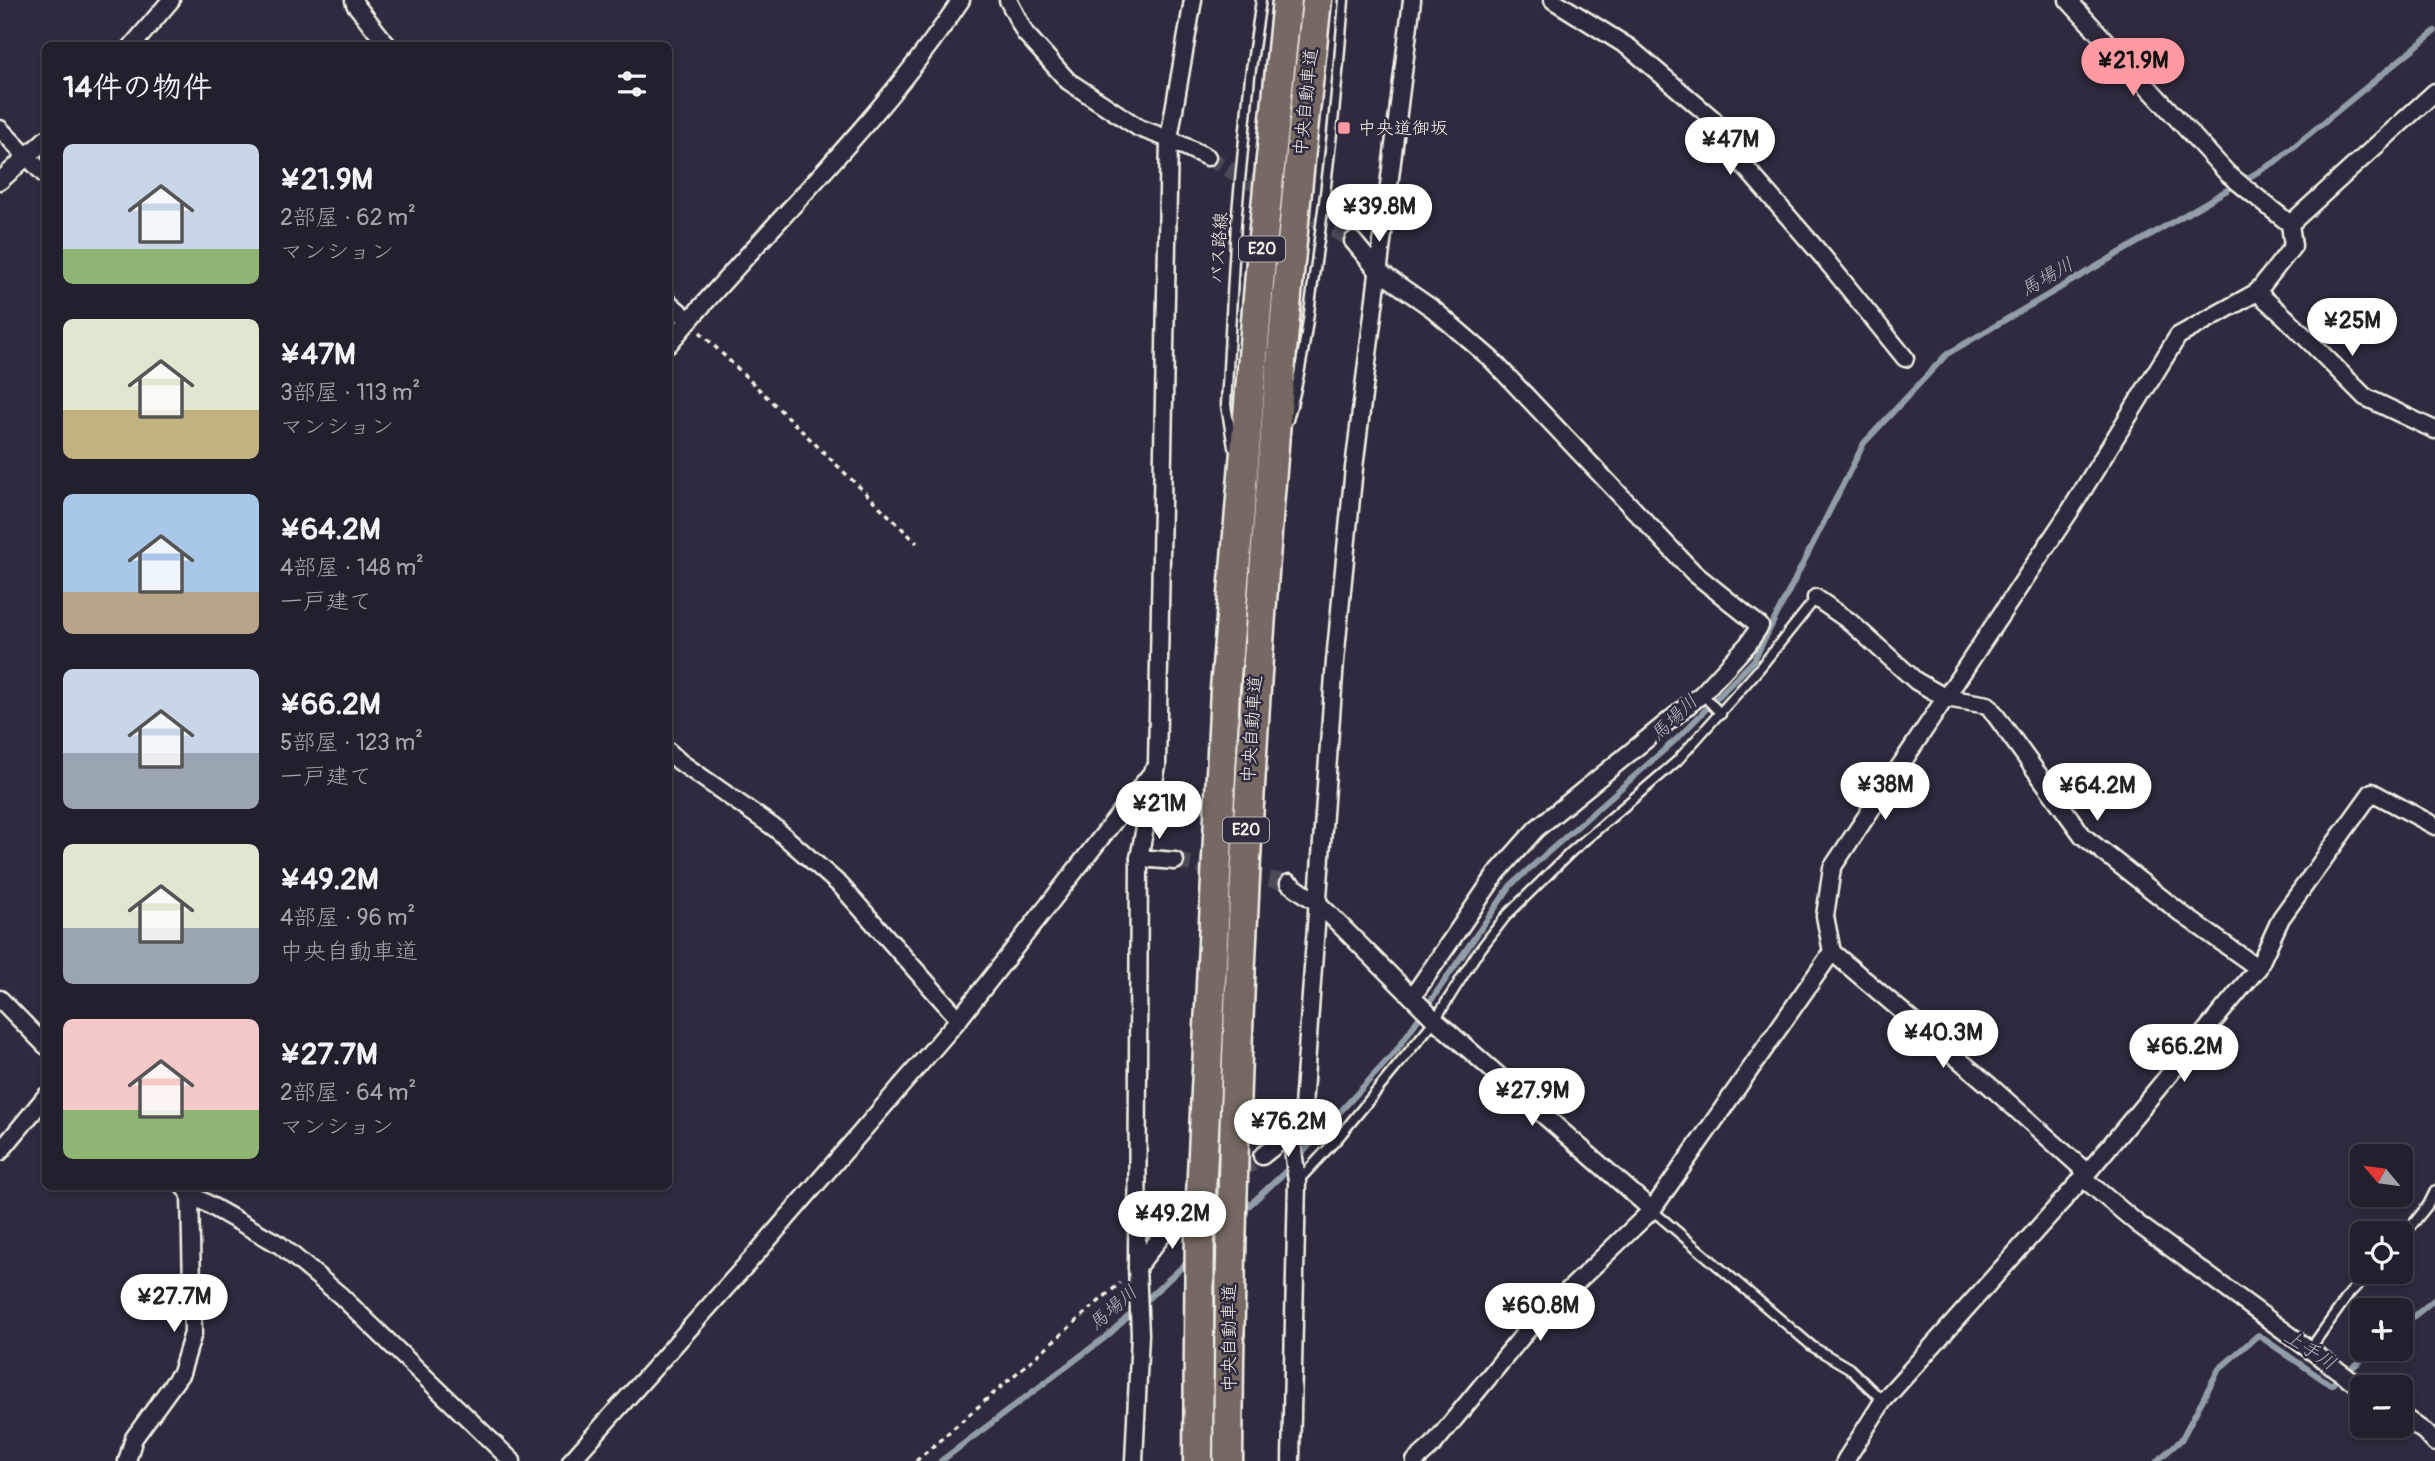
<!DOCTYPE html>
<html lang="ja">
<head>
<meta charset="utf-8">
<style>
	body { margin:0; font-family:Pangolin,"Klee One",sans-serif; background:#2b2836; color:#f1f3f6; height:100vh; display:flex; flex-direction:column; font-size:26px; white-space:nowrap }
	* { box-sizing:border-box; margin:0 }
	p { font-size:23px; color:#a3a3aa }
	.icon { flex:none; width:38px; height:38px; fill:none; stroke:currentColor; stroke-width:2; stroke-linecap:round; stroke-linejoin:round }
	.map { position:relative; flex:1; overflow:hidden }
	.sheet { position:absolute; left:42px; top:42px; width:630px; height:1148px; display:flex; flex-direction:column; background:#23202e; border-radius:10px; box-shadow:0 4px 10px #0003,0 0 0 2px #403e4a }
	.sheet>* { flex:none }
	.needle { width:46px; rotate:299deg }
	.buttons { position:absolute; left:2350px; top:1144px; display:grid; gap:14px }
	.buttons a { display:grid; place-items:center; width:63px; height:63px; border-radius:10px; background:#23202e; box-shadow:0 4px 10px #0003,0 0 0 2px #403e4a; font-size:35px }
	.price { position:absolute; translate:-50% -60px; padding:0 16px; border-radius:24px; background:#fff; color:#222; font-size:23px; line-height:46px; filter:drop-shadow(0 2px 4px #0008) }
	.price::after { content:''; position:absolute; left:50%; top:42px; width:21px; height:16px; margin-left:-10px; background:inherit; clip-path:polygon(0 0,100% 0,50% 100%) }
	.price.active { background:#ff9aa2; color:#111 }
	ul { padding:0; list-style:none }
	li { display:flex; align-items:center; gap:21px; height:175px; padding:0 21px }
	li span { display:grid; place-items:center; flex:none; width:196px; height:140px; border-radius:10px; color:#555 }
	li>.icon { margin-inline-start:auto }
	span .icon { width:84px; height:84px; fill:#fffc; stroke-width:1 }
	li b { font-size:30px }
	h2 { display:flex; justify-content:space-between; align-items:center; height:84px; padding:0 21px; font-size:30px }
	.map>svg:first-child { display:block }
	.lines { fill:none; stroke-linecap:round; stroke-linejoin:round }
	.stream { stroke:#939da8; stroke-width:6 }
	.minor-tunnel { stroke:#4d4857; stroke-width:16; stroke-dasharray:16 8; stroke-linecap:butt }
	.service-casing { stroke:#f4f1e8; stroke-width:13 }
	.minor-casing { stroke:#f4f1e8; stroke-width:21 }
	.motorway-casing { stroke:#f4f1e8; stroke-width:33 }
	.path { stroke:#f4f1e8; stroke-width:3.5; stroke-dasharray:5 5; stroke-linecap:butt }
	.service { stroke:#2f2a3d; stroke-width:8 }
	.minor { stroke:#2f2a3d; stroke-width:16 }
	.motorway { stroke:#766964; stroke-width:28 }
	.poi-dot { fill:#ff9aa2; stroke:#2f2a3d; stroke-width:2.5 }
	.labels { text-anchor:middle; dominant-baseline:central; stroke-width:5; stroke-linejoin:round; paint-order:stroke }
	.shield { fill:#2f2a3d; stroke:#b9b5b5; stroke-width:2 }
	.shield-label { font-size:16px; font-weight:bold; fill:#f4f1e8 }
	.street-label { font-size:18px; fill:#f4f1e8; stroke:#2f2a3d }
	.poi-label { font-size:18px; fill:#f4f1e8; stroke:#2f2a3d; text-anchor:start }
	.water-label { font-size:19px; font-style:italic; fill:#b4b9be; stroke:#2f2a3d }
</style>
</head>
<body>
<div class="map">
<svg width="2435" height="1461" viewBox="0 0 2435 1461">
	<rect width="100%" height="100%" fill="#2f2a3d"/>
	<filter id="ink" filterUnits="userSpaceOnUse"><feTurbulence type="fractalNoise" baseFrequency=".0143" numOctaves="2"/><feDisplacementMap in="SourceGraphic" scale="14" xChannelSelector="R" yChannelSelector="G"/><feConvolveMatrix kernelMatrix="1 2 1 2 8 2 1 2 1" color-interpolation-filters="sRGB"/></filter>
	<g filter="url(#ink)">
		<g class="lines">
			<g class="stream">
				<path d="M1241,1213L1283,1174L1396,1051L1511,885L1680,736L1754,660L1864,443L1947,354L2275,162L2435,31"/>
				<path d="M2401,1327L2435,1299"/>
				<path d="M941,1461L1107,1336L1192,1258"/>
				<path d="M2157,1461L2181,1440L2219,1369L2258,1335L2331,1385L2375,1349"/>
			</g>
			<g class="minor-tunnel">
				<path d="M1207,157L1272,194"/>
				<path d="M1292,206L1353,241"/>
				<path d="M1175,861L1289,883"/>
				<path d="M1200,1200L1262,1156"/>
			</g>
			<g class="service-casing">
				<g id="service">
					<path d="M1288,420C1301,375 1307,329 1313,283C1327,189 1337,95 1344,0"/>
					<path d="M1233,447L1226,405L1236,223L1250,76L1261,0"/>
					<path d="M1702,694L1721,714"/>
					<path d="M1297,1182L1338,1138L1435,1020L1476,955L1506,916L1571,852L1677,761L1759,669L1816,598"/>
					<path d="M1652,1210L1813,1347L1849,1368L1883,1401"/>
					<path d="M2401,1239L2428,1205L2435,1191"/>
					<path d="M2310,1349L2350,1293L2370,1272"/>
				</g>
			</g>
			<g class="minor-casing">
				<g id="minor">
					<path d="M354,0L355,4L388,46"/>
					<path d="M1008,0L1025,33L1068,81L1139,128L1169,139L1207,157"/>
					<path d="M1553,0L1630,48L1713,119L1732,152L1824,258L1905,358"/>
					<path d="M2068,0L2228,174L2290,224L2293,246L2257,292L2178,336L2070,511L1832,868L1825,916L1832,952L1990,1086L2084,1170L2083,1178L2138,1224L2362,1388"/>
					<path d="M132,46L171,0"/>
					<path d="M0,129L46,176"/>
					<path d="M0,181L46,139"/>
					<path d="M2290,224L2435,92"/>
					<path d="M1353,241L1377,270L1433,309L1491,359L1694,573L1760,626L1748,644L1702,694L1536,829L1497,873L1413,996"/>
					<path d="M2257,292L2285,317L2365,397L2435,430"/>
					<path d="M668,302L689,320"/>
					<path d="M668,345C765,230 877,126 961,0"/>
					<path d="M1816,598L1849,621L1916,681L1946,698L1988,705L2083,836L2182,914L2258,968"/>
					<path d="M668,751L680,762L776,829L841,886L959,1019"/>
					<path d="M1139,858L1175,861"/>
					<path d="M1289,883L1319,904L1435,1020L1652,1210"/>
					<path d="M0,999L46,1046"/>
					<path d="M0,1152L46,1096"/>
					<path d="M1262,1156L1291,1133"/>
					<path d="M183,1186L190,1194L280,1245L341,1296L512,1461"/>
					<path d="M1137,1267L1180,1213"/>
					<path d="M2401,1415L2425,1432L2435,1443"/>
					<path d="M127,1461L134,1438L181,1373L193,1333L190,1194"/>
					<path d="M571,1461L755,1255L959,1019L1154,770"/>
					<path d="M1134,1461L1140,1334L1137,1267L1139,858L1157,766L1169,139L1193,0"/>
					<path d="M1291,1461L1297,1182L1291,1133L1303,1107L1335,661L1354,468L1412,0"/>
					<path d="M1415,1461L1433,1445L1529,1328L1652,1210L1832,952"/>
					<path d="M1845,1461L1883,1401L2083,1178L2258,968L2281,918L2372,792L2435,826"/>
				</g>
			</g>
			<g class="motorway-casing">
				<g id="motorway">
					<path d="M1198,1461L1200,1217L1225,689L1263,237L1287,0"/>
					<path d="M1228,1461C1231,973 1263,485 1317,0"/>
				</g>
			</g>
			<g class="path">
				<path d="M700,332L917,543"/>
				<path d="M916,1461L1120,1283"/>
			</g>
			<use href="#service" class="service"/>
			<use href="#minor" class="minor"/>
			<use href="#motorway" class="motorway"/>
		</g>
	</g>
	<rect class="poi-dot" x="1337" y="121" width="14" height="14" rx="3.5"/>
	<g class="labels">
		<g class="shield">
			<rect x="1239" y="236.5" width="46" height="25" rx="5"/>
			<rect x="1223" y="817.5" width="46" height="25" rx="5"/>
		</g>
		<g class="shield-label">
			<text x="1262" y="249">E20</text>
			<text x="1246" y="830">E20</text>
		</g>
		<g class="street-label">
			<text transform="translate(1306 102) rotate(-84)">中央自動車道</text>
			<text transform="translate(1219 248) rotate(-86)">バス路線</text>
			<text transform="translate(1252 729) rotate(-86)">中央自動車道</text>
			<text transform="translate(1229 1338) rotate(-90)">中央自動車道</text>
		</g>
		<g class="poi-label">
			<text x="1358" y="128">中央道御坂</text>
		</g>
		<g class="water-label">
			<text transform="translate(2047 277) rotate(-30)">馬場川</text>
			<text transform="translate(1674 718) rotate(-44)">馬場川</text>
			<text transform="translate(1113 1308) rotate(-41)">馬場川</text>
			<text transform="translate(2310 1350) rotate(33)">上手川</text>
		</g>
	</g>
</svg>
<div class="buttons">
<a><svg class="needle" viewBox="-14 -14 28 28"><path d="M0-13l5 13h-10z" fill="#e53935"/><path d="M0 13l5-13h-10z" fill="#a3a3aa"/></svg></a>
<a><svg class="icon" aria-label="locate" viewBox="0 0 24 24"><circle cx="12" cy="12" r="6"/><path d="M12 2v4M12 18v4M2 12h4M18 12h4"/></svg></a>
<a>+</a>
<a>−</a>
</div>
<b class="price active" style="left:2133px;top:98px">¥21.9M</b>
<b class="price" style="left:1730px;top:177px">¥47M</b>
<b class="price" style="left:1379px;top:244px">¥39.8M</b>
<b class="price" style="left:2352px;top:358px">¥25M</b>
<b class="price" style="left:1885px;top:822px">¥38M</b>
<b class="price" style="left:2097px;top:823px">¥64.2M</b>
<b class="price" style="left:1159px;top:841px">¥21M</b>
<b class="price" style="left:1943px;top:1070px">¥40.3M</b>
<b class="price" style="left:2184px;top:1084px">¥66.2M</b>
<b class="price" style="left:1532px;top:1128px">¥27.9M</b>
<b class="price" style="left:1288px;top:1159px">¥76.2M</b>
<b class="price" style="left:1172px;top:1251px">¥49.2M</b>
<b class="price" style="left:174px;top:1334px">¥27.7M</b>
<b class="price" style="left:1540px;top:1343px">¥60.8M</b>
<section class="sheet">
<h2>14件の物件<svg class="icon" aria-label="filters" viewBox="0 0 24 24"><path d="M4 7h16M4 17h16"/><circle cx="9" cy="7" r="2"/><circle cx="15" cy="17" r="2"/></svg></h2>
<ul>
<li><span style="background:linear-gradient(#c9d6e8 75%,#8fb573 0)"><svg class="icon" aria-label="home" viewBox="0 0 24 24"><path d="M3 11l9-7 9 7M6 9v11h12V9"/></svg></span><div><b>¥21.9M</b><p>2部屋 · 62 m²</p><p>マンション</p></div></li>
<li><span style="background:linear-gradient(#dfe7d0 65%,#c2b280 0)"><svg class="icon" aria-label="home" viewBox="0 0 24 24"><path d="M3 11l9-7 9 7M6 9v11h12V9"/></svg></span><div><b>¥47M</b><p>3部屋 · 113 m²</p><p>マンション</p></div></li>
<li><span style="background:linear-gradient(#a9c7e8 70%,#b9a48a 0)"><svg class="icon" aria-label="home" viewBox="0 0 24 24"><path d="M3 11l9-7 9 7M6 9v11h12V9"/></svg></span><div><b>¥64.2M</b><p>4部屋 · 148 m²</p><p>一戸建て</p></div></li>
<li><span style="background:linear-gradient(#c9d6e8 60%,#9aa5b1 0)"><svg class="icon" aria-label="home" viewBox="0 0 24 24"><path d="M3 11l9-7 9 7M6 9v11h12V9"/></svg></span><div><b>¥66.2M</b><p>5部屋 · 123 m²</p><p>一戸建て</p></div></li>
<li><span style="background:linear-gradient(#dfe7d0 60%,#9aa5b1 0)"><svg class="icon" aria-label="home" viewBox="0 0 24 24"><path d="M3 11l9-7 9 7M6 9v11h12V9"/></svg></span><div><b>¥49.2M</b><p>4部屋 · 96 m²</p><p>中央自動車道</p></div></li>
<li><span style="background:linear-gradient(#f6c9c9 65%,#8fb573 0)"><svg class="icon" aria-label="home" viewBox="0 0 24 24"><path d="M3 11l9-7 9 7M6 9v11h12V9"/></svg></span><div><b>¥27.7M</b><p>2部屋 · 64 m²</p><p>マンション</p></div></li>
</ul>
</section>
</div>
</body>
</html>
